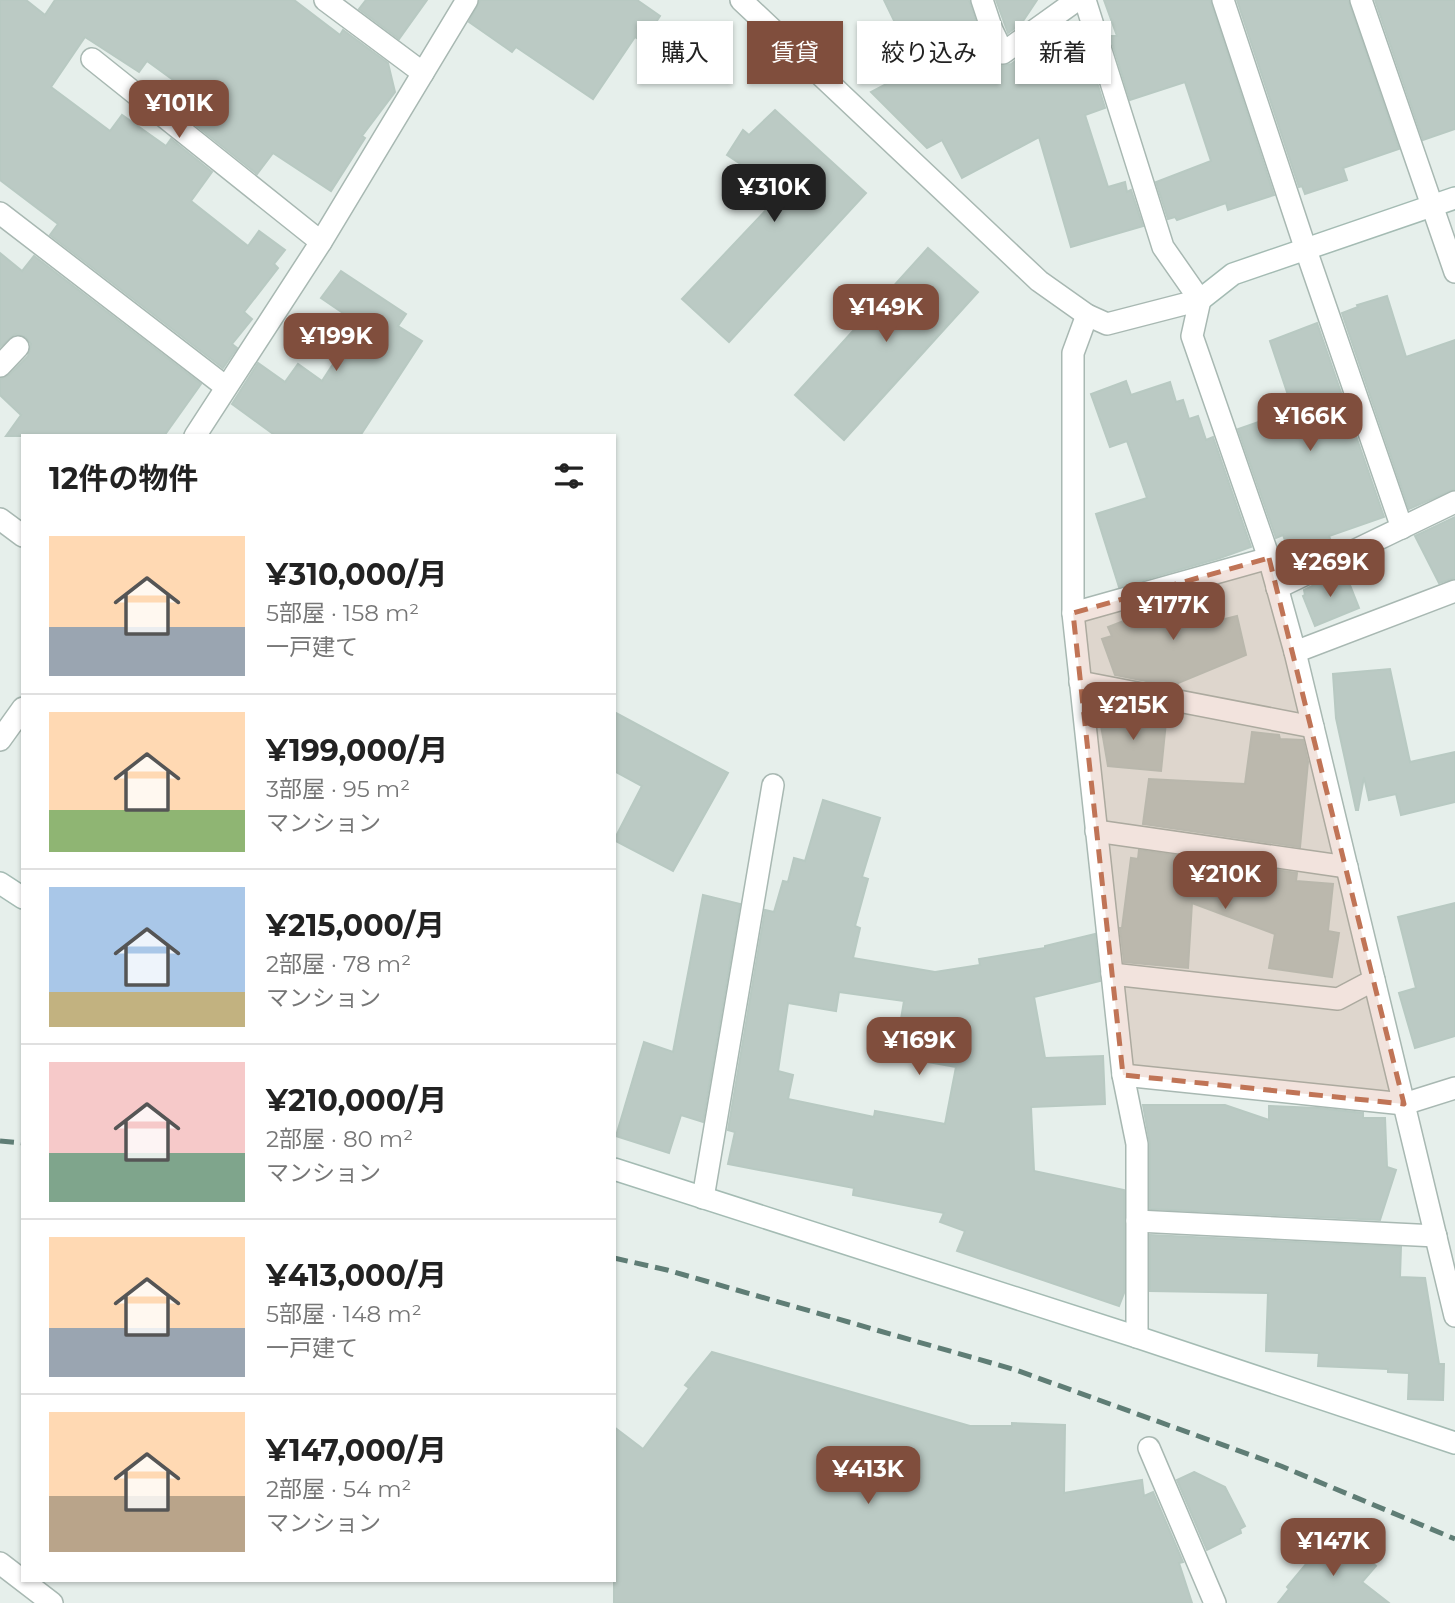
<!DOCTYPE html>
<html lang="ja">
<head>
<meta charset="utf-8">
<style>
	body { margin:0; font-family:Montserrat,"Noto Sans JP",sans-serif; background:#f6f6f6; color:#222; height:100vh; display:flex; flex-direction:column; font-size:26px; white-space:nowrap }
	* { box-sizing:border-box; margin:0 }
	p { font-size:23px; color:#767676 }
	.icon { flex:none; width:38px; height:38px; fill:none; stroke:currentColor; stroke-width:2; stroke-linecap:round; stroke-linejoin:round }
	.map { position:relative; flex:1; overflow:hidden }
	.side { position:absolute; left:21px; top:434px; width:595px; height:1148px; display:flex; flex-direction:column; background:#fff; border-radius:0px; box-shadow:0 2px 5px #0004 }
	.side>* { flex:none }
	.guide { position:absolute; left:637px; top:21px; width:665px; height:63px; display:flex; gap:14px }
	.price { position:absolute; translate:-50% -60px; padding:0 16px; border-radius:14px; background:#804e3d; color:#fff; font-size:23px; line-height:46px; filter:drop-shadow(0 2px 4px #0008) }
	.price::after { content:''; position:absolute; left:50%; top:42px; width:21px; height:16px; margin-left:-10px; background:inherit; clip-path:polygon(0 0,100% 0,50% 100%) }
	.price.current { background:#222; color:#fff }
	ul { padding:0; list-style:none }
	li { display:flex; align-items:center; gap:21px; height:175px; padding:0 28px }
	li+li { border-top:2px solid #e0e0e0 }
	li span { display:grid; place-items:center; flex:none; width:196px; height:140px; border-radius:0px; color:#555 }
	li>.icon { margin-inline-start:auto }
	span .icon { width:84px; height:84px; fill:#fffc; stroke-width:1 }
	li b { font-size:30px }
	h2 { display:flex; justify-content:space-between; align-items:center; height:84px; padding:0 28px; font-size:30px }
	.pill { padding:0 24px; border-radius:0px; background:#fff; box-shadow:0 2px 5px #0004; font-size:24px; line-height:63px }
	.pill.current { background:#804e3d; color:#fff }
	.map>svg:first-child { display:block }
	.building { fill:#bbcac4; stroke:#b8c9c2; stroke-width:2; fill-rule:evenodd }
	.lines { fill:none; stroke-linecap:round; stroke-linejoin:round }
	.street-casing { stroke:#a8b8b2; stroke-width:24 }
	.secondary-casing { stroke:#a4bbb3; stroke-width:24 }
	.street { stroke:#fff; stroke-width:21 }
	.secondary { stroke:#fff; stroke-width:21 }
	.rail { stroke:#5f7d75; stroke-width:5; stroke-dasharray:14 7; stroke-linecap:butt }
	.marked { fill:#c07456; fill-opacity:0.2; stroke:#c07456; stroke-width:5; stroke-dasharray:14 9; stroke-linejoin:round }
</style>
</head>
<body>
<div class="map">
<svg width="1455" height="1603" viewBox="0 0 1455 1603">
	<rect width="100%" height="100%" fill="#e6efeb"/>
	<g class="building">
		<path d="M0,0H26L45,15L55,0H294L340,35L343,30L388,63L395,92L362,136L365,138L331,191L273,153L257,174L188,119L202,101L147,61L139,72L85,37L51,87L110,131L122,115L166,146L171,139L212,172L191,201L248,246L259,231L285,250L274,264L278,268L244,312L252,319L232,344L237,348L223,368L50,235L58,224L0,180Z"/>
		<path d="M366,0H427L399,39L359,9Z"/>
		<path d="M480,0H637L660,16L643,42L635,37L593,99L516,47L512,52L469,22Z"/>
		<path d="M884,0H969L980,34L991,59L996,64L1003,66L1011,64L1055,32L1082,34L1105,108L1085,115L1108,187L1125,182L1127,192L1131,190L1143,226L1071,247L1039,137L962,178L942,140L927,148L871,92L917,68Z"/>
		<path d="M996,0H1037L1021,24L1008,33Z"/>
		<path d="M1104,0H1210L1274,195L1228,210L1226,203L1177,220L1175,217L1168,219L1156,182L1211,161L1185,82L1130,100L1110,36H1117Z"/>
		<path d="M1237,0H1348L1399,149L1343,168L1347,180L1305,194L1302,186L1299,187Z"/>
		<path d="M1375,0H1455V129L1423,140Z"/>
		<path d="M775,110L866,193L729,342L682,299L783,192L727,155L743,130L749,135Z"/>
		<path d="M928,248L978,292L844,440L795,395Z"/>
		<path d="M0,253L22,271L34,256L201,384L164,436H6L21,415L0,395V379L9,375L28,356L31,344L26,337L15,334L0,347Z"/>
		<path d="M341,271L406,314L398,326L422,341L360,436H276L232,404L258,363L285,382L298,364L322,381L359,324L321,298Z"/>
		<path d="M1387,296L1406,357L1455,340V489L1409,509L1342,313L1358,307L1357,305Z"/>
		<path d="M1317,323L1384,517L1329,536L1333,546L1294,565L1283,535L1276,538L1238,429L1293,410L1270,341Z"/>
		<path d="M1126,381L1131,395L1170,382L1176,402L1183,400L1189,419L1198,416L1206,440L1213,437L1251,547L1220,558L1119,587L1096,514L1147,498L1127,441L1110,447L1091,394Z"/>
		<path d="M1455,517V578L1439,583L1415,536Z"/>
		<path d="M1344,570L1359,608L1315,626L1303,596L1305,595L1304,590Z"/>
		<path d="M1201,591L1213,622L1237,616L1246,655L1171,686L1115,675L1102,639L1112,636L1108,627L1129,619L1127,612Z"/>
		<path d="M1390,669L1410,762L1455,752V802L1401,815L1396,794L1369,800L1364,777L1358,810H1356L1336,718L1333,674Z"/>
		<path d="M614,712L728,773L673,871L614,840L642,786L614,771Z"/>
		<path d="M1099,714L1166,722L1161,771L1108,766Z"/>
		<path d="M1252,732L1279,735L1280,739L1303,740L1308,762L1300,847L1143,824L1149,779L1245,784Z"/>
		<path d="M823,800L880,818L862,877L868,879L855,926L860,928L853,958L935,972L980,965L979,959L1045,948V946L1095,934L1100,981L1034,997L1045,1058L1103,1056L1105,1104L1031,1107L1034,1171L1124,1190V1293L1119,1306L957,1251L965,1231L940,1222L944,1213L853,1195L854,1188L728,1164L735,1132L728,1130L765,910L774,912L783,881L788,882L794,858L805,861ZM839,992L904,1001L899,1031L909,1034L905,1058L956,1067L945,1124L875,1111L874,1117L788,1099L793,1075L778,1071L788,1003L836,1011Z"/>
		<path d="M1139,850L1297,873L1296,881L1333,884L1328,931L1339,933L1332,977L1269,968L1275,934L1192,903L1188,968L1124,962L1120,928H1122L1131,858L1138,859Z"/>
		<path d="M703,895L740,904L703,1122L681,1115L669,1153L616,1136L644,1042L673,1052Z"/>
		<path d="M1455,903V1036L1415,1048L1399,993L1416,988L1398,917Z"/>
		<path d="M1143,1105H1225L1269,1120V1106L1318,1108L1363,1113V1118H1385L1387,1167L1396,1170L1380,1220L1150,1209V1144Z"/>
		<path d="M1150,1235L1401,1247L1400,1277L1425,1278L1439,1364H1444L1443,1400L1408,1399L1409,1373L1388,1372V1369L1318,1366L1319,1353L1266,1351L1268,1293L1150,1291Z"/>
		<path d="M712,1352L970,1426H1012V1423L1065,1425L1064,1493L1142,1480L1144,1496L1153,1492L1183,1562L1179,1563L1192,1603H614V1427L643,1449L689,1388L685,1385Z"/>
		<path d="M1194,1472L1225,1487L1245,1526L1240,1529L1241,1533L1207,1550L1177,1480Z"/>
		<path d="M1341,1538L1376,1566L1362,1582L1389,1603H1278L1289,1589L1287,1587L1327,1539L1335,1546Z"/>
	</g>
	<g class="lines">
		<g class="street-casing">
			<g id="street">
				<path d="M325,0L423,73"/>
				<path d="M741,0L1039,281L1087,315L1107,324L1200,300"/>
				<path d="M982,0L992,30L1003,53L1077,0"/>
				<path d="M1085,0L1163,247L1200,300L1192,336L1269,558L1295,652L1455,1316"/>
				<path d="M1223,0L1306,250L1402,528"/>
				<path d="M1361,0L1455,272"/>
				<path d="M92,59L321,242"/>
				<path d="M0,213L226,387"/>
				<path d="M1087,315L1073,353V613L1123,1075L1137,1144V1337"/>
				<path d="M0,366L18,347"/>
				<path d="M195,436L321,242L467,0"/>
				<path d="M0,519L23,536"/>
				<path d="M1277,588L1455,502"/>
				<path d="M1073,613L1269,558"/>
				<path d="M1295,652L1455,591"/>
				<path d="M1080,682L1313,727"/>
				<path d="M0,740L23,708"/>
				<path d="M1096,831L1347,867"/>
				<path d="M1112,974L1338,999L1374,980"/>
				<path d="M1123,1075L1404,1104L1455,1088"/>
				<path d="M703,1198L773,785"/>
				<path d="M1137,1221L1436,1236"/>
				<path d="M1149,1448L1215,1603"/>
				<path d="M0,1563L52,1603"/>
			</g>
		</g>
		<g class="secondary-casing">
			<g id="secondary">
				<path d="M1200,300L1233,274L1455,198"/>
				<path d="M0,883L23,898"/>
				<path d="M614,1169L1137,1337L1455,1443"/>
			</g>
		</g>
		<use href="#street" class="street"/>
		<use href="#secondary" class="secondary"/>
		<g class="rail">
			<path d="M0,1141L23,1143"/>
			<path d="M614,1258L667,1270L1016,1370L1281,1466L1455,1539"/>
		</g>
	</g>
	<path class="marked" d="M1269,558L1404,1104L1123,1075L1073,613Z"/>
</svg>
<b class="price" style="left:179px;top:140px">¥101K</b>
<b class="price current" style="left:774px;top:224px">¥310K</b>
<b class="price" style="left:886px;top:344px">¥149K</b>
<b class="price" style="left:336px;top:373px">¥199K</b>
<b class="price" style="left:1310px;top:453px">¥166K</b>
<b class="price" style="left:1330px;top:599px">¥269K</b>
<b class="price" style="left:1173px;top:642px">¥177K</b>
<b class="price" style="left:1133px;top:742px">¥215K</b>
<b class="price" style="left:1225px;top:911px">¥210K</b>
<b class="price" style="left:919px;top:1077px">¥169K</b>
<b class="price" style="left:868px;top:1506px">¥413K</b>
<b class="price" style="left:1333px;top:1578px">¥147K</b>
<div class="guide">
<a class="pill">購入</a>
<a class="pill current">賃貸</a>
<a class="pill">絞り込み</a>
<a class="pill">新着</a>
</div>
<section class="side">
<h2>12件の物件<svg class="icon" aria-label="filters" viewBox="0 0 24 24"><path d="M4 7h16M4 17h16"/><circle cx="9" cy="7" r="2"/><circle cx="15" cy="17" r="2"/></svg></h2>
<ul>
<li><span style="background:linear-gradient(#ffd9b3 65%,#9aa5b1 0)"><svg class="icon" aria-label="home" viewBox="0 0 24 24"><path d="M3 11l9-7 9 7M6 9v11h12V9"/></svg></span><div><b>¥310,000/月</b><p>5部屋 · 158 m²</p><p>一戸建て</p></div></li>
<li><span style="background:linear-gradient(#ffd9b3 70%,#8fb573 0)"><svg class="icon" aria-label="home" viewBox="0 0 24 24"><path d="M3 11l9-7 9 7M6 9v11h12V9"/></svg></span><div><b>¥199,000/月</b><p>3部屋 · 95 m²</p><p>マンション</p></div></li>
<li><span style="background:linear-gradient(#a9c7e8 75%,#c2b280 0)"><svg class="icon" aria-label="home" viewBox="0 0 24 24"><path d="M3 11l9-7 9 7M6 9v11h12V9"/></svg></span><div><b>¥215,000/月</b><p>2部屋 · 78 m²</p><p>マンション</p></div></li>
<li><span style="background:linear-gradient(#f6c9c9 65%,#7fa58c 0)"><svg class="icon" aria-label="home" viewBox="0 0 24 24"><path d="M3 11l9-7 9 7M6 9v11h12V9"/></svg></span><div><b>¥210,000/月</b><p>2部屋 · 80 m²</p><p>マンション</p></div></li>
<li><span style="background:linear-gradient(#ffd9b3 65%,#9aa5b1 0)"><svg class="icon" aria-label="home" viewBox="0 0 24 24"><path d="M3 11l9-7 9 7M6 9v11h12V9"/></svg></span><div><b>¥413,000/月</b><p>5部屋 · 148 m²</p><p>一戸建て</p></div></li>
<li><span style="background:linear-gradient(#ffd9b3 60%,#b9a48a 0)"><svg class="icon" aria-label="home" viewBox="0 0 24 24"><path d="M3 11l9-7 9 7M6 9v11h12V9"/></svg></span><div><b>¥147,000/月</b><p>2部屋 · 54 m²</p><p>マンション</p></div></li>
</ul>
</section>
</div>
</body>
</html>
